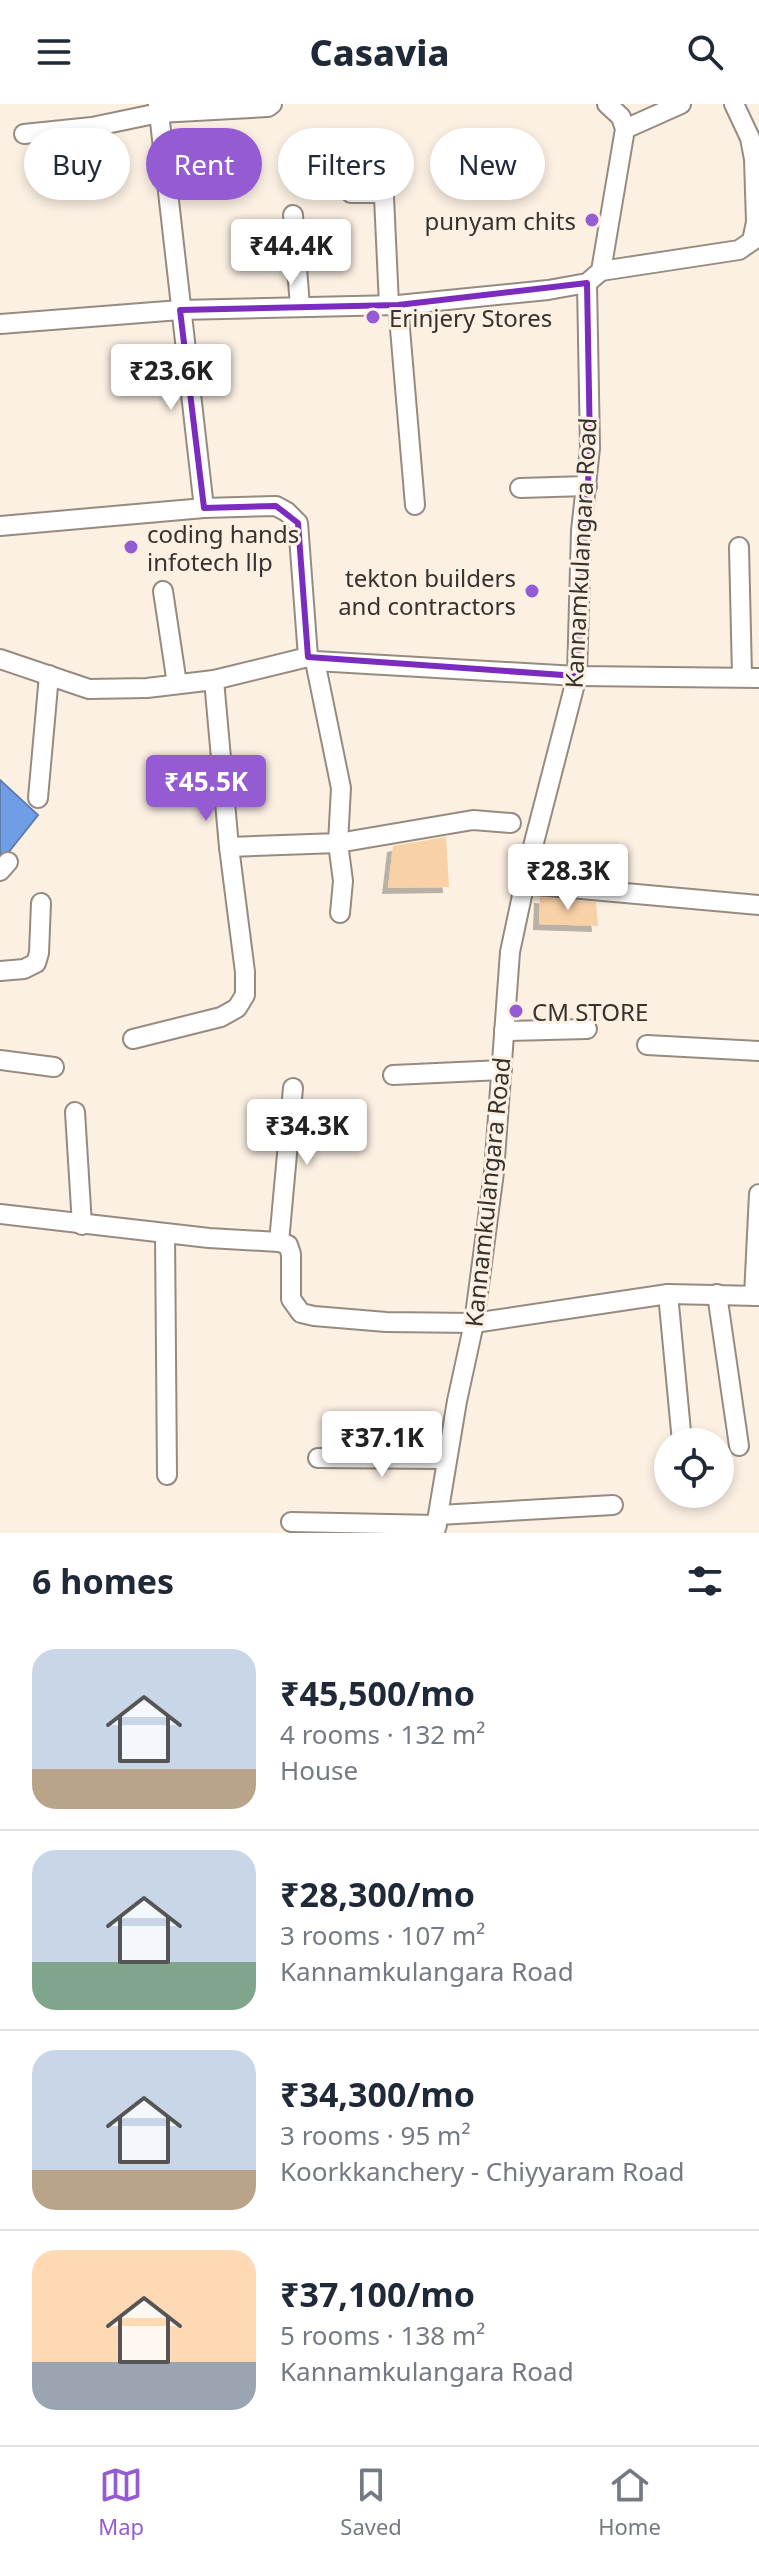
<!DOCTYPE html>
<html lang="en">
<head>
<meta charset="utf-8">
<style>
	body { margin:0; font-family:"Noto Sans",sans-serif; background:#f6f6f7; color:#1f2937; height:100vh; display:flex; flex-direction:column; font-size:30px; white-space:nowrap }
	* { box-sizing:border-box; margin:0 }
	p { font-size:26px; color:#747a83 }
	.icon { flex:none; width:44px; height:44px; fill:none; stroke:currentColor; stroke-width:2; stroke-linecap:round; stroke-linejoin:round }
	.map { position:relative; height:1429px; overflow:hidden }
	.side { display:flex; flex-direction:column; background:#fff; flex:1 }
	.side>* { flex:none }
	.top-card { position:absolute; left:24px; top:24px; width:712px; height:72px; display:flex; gap:16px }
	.fabs { position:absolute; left:654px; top:1324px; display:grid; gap:16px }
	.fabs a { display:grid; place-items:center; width:80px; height:80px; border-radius:50%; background:#fff; box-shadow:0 4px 12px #0003; font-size:40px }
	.price { position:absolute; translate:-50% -68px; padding:0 18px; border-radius:8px; background:#fff; color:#222; font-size:26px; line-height:52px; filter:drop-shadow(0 2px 4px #0008) }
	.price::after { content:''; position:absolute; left:50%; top:48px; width:24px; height:18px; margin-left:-12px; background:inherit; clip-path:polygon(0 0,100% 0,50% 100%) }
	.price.current { background:#945bd3; color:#fff }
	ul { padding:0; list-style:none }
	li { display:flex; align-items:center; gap:24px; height:200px; padding:0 32px }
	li+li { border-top:2px solid #e0e1e3 }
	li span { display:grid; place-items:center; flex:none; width:224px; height:160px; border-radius:24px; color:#555 }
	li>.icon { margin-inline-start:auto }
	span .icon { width:96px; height:96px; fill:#fffc; stroke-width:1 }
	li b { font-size:34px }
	h2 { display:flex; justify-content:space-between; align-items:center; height:96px; padding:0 32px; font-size:34px }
	.chip { padding:0 28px; border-radius:36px; background:#fff; box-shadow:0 4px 12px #0003; font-size:28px; line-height:72px }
	.chip.current { background:#945bd3; color:#fff }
	header { display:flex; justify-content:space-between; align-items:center; height:104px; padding:0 32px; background:#fff; font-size:36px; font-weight:800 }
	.tab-bar { display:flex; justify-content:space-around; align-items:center; height:112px; border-top:2px solid #e0e1e3; background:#fff; font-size:22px; color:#747a83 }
	.tab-bar a { display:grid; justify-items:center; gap:4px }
	.tab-bar .current { color:#945bd3 }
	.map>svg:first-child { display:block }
	.water { fill:#6f9ee6; stroke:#5e7eae; stroke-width:2 }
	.building { fill:#f9d1a7; filter:url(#shadow) }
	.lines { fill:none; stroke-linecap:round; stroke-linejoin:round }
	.minor-casing { stroke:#968b80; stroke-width:22 }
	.minor { stroke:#fff; stroke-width:18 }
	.marked { fill:none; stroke:#7b2cbf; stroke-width:6; stroke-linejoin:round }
	.poi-dot { fill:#945bd3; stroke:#fcf0e3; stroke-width:3 }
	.labels { text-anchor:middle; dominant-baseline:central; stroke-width:6; stroke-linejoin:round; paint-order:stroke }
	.poi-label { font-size:24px; fill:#36322d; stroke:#fcf0e3; text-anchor:start }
	.street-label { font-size:24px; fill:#36322d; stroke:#fcf0e3 }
</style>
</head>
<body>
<header><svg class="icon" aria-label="menu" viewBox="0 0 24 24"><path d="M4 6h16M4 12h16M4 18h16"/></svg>Casavia<svg class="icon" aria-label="search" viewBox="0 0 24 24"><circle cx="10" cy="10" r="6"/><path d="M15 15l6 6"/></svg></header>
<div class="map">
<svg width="759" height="1429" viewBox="0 0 759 1429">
	<defs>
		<filter id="shadow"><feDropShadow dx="-6" dy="6" stdDeviation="0" flood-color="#0004"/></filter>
	</defs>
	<rect width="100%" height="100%" fill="#fcf0e3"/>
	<path class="water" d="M0,676L38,711L0,759Z"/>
	<g class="building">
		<path d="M446,733L449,783L388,784L393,742Z"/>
		<path d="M540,793L596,798L598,822L539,820Z"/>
	</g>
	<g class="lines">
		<g class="minor-casing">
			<g id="minor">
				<path d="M158,0L204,404"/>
				<path d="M625,25L681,0"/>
				<path d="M24,30L92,23L159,9L268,3L272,0"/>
				<path d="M351,89H380L384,93L389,201"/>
				<path d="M293,111L300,203"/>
				<path d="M601,167L739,146L752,137L756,118L754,55L750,34L734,0"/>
				<path d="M398,201L415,401"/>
				<path d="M0,220L180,206L398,201L548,186L587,179L601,167L625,25L621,13L607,0"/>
				<path d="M520,384L587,382"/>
				<path d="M0,422L204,404L276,402L287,408L298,419L308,553L315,557L577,572L759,574"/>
				<path d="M739,443L742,572"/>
				<path d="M163,487L177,580"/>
				<path d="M0,555L89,585L147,584L214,576"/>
				<path d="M38,694L49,571"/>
				<path d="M229,743L338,739L341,684L315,557"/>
				<path d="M0,767L8,758"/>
				<path d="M525,780L759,801"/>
				<path d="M340,809L343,777L338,739L473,716L511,719"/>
				<path d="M0,867L24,865L36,859L39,849L41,799"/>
				<path d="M504,927L587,925"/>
				<path d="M133,935L221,913L237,904L245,891V868L229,743L214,576L308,553"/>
				<path d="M647,941L759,947"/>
				<path d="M0,956L54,963"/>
				<path d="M393,971L502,966"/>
				<path d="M75,1008L82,1121"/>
				<path d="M0,1110L209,1134L279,1138L288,1141L291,1150V1195L301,1209L314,1212L386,1218L474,1219L668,1190L759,1192"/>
				<path d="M165,1130L167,1371"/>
				<path d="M279,1138L293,984"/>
				<path d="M668,1190L682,1338"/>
				<path d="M717,1190L739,1342"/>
				<path d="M754,1192L759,1090"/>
				<path d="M318,1354L447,1355"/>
				<path d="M439,1411L613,1401"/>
				<path d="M291,1418L437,1421"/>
				<path d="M435,1429L457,1297L474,1219L494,1068L510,848L530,754L577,572L581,427L590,344L587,179"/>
			</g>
		</g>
		<use href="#minor" class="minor"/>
	</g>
	<path class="marked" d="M587,179L590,344L577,572L308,553L298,419L276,402L204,404L180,206L398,201Z"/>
	<g class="poi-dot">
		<circle cx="592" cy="116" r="8"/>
		<circle cx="373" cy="213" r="8"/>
		<circle cx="131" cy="443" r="8"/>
		<circle cx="532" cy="487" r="8"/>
		<circle cx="516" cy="907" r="8"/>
	</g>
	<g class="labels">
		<g class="poi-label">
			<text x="576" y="116" text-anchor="end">punyam chits</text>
			<text x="389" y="213">Erinjery Stores</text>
			<text x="147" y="429">coding hands<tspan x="147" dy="28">infotech llp</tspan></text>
			<text x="516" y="473" text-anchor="end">tekton builders<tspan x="516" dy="28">and contractors</tspan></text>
			<text x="532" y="907">CM STORE</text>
		</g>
		<g class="street-label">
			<text transform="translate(580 449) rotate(-87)">Kannamkulangara Road</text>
			<text transform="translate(487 1088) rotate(-84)">Kannamkulangara Road</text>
		</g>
	</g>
</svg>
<div class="fabs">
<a><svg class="icon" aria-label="locate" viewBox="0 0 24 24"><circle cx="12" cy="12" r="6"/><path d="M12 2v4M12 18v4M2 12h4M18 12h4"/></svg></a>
</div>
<b class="price" style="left:291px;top:183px">₹44.4K</b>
<b class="price" style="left:171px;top:308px">₹23.6K</b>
<b class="price current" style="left:206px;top:719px">₹45.5K</b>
<b class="price" style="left:568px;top:808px">₹28.3K</b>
<b class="price" style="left:307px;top:1063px">₹34.3K</b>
<b class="price" style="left:382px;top:1375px">₹37.1K</b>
<div class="top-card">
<a class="chip">Buy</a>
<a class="chip current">Rent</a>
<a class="chip">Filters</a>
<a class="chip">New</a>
</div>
</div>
<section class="side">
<h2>6 homes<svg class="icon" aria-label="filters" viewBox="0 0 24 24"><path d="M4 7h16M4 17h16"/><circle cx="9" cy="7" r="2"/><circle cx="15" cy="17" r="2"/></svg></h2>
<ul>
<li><span style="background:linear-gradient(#c9d6e8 75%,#b9a48a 0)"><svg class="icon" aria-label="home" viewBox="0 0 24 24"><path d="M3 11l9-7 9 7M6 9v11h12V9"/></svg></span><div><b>₹45,500/mo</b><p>4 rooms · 132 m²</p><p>House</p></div></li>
<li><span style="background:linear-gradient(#c9d6e8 70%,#7fa58c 0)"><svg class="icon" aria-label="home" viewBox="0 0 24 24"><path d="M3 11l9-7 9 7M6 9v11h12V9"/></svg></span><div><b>₹28,300/mo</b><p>3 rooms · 107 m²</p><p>Kannamkulangara Road</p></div></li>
<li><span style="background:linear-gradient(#c9d6e8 75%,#b9a48a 0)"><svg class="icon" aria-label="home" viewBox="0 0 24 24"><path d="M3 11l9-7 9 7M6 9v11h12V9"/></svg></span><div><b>₹34,300/mo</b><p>3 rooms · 95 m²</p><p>Koorkkanchery - Chiyyaram Road</p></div></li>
<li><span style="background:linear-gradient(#ffd9b3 70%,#9aa5b1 0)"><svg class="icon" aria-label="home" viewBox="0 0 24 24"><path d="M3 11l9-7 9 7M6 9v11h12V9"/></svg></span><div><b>₹37,100/mo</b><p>5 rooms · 138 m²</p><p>Kannamkulangara Road</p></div></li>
</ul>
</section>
<nav class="tab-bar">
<a class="current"><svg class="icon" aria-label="map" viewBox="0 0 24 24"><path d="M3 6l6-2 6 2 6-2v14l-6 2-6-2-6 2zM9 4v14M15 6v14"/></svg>Map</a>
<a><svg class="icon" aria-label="saved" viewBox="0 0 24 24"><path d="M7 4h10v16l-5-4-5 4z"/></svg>Saved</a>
<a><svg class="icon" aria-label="home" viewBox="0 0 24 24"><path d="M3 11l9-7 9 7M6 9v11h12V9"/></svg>Home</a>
</nav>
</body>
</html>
